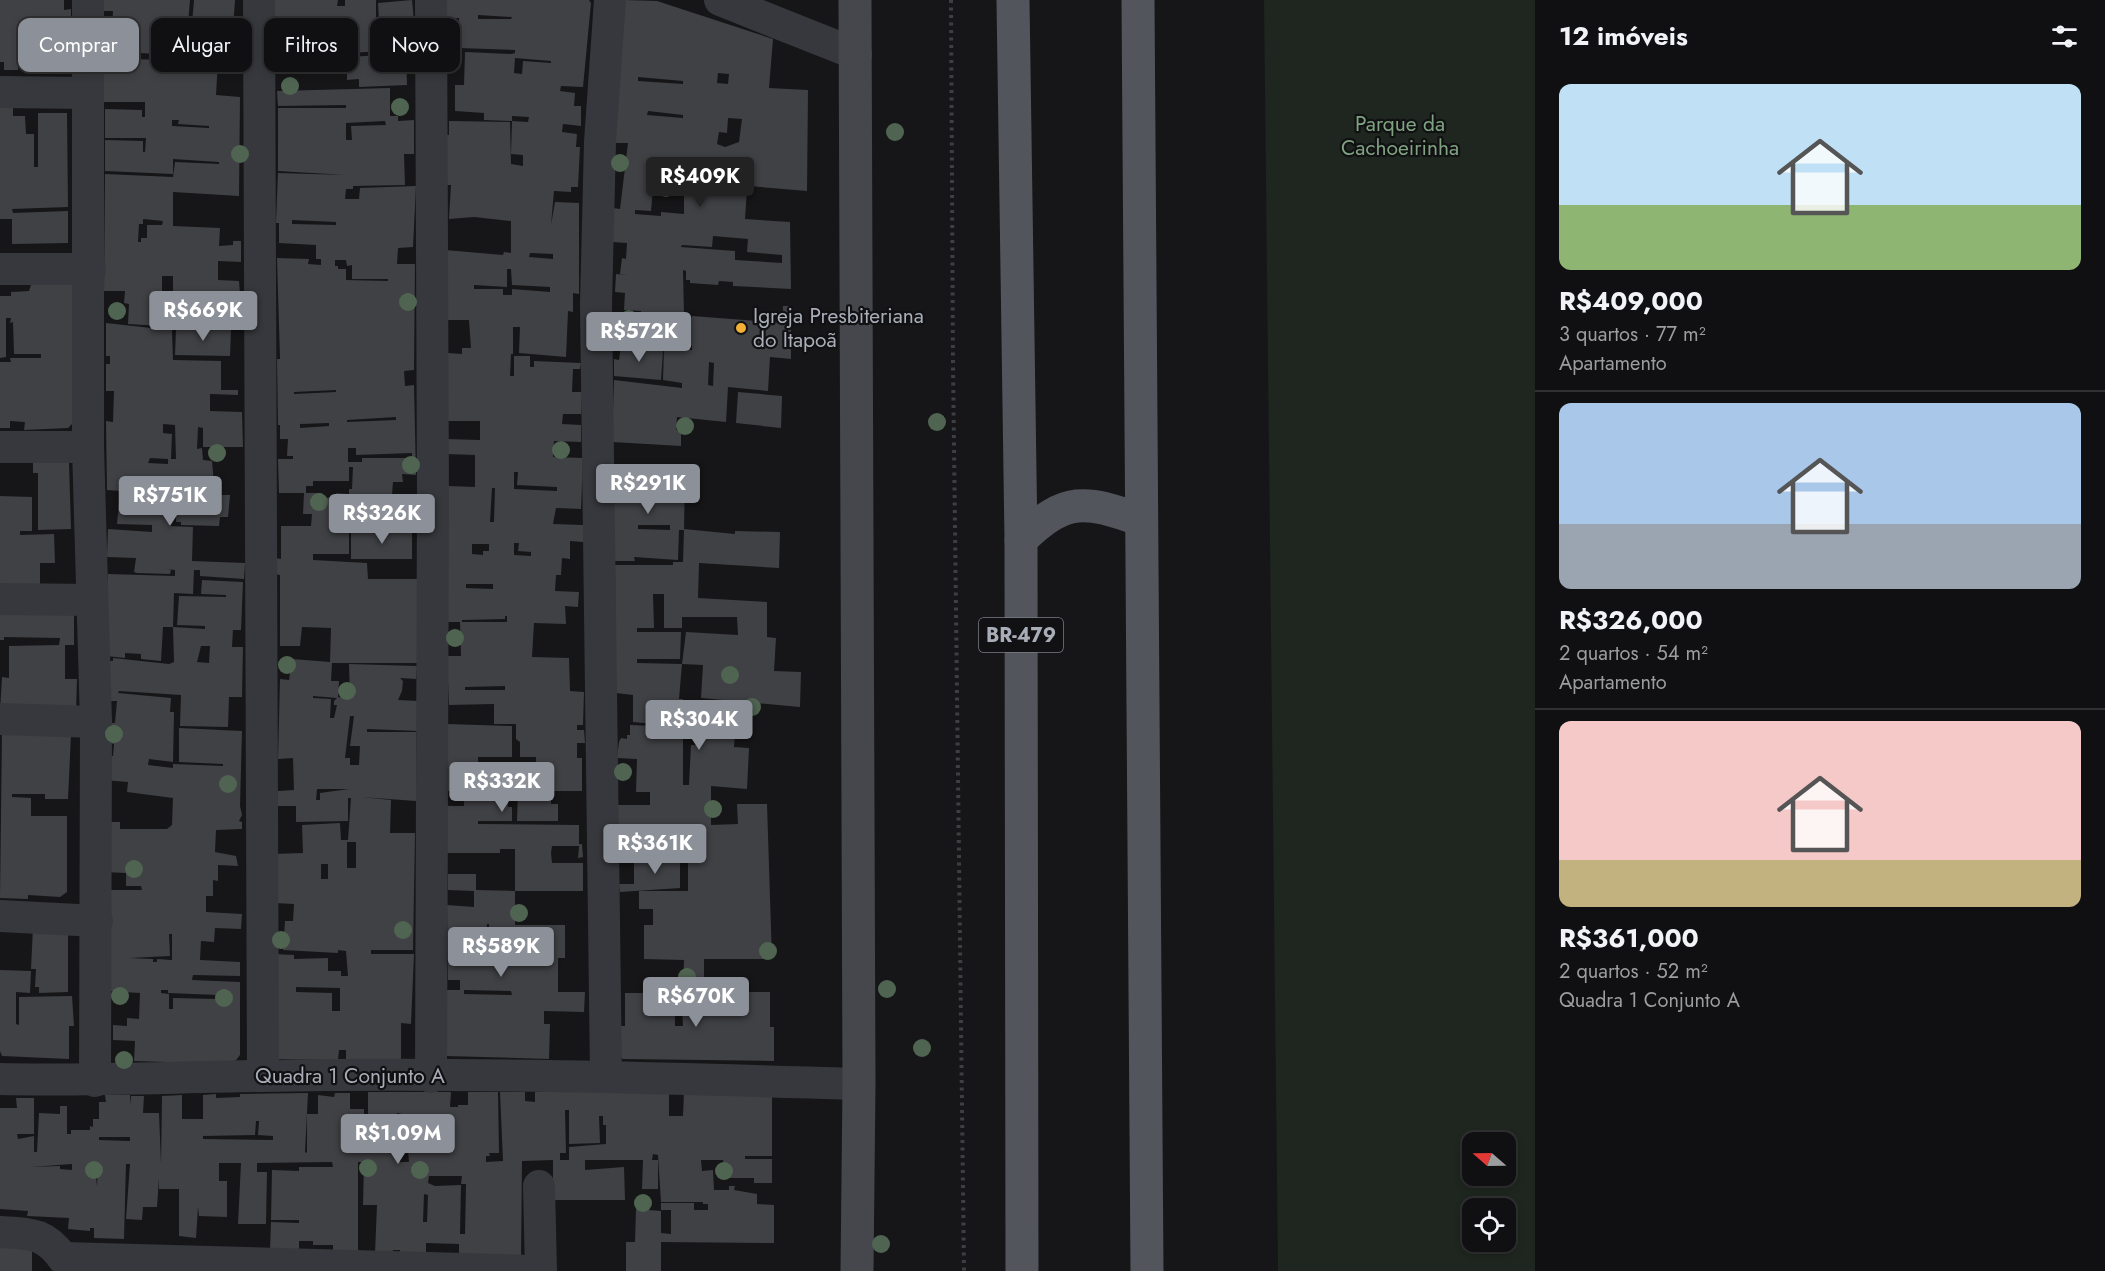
<!DOCTYPE html>
<html lang="pt">
<head>
<meta charset="utf-8">
<style>
	body { margin:0; font-family:Jost,sans-serif; background:#19191b; color:#f1f3f6; height:100vh; display:flex; flex-direction:column; font-size:22px; white-space:nowrap }
	* { box-sizing:border-box; margin:0 }
	p { font-size:20px; color:#9c9d9f }
	.icon { flex:none; width:33px; height:33px; fill:none; stroke:currentColor; stroke-width:2; stroke-linecap:round; stroke-linejoin:round }
	.map { position:relative; flex:1; overflow:hidden }
	.sheet { display:flex; flex-direction:column; background:#101012; width:570px }
	.sheet>* { flex:none }
	.hud { position:absolute; left:18px; top:18px; width:570px; height:54px; display:flex; gap:12px }
	.needle { width:39px; rotate:290deg }
	.buttons { position:absolute; left:1462px; top:1132px; display:grid; gap:12px }
	.buttons a { display:grid; place-items:center; width:54px; height:54px; border-radius:12px; background:#101012; box-shadow:0 3px 9px #0003,0 0 0 2px #303032; font-size:30px }
	.price { position:absolute; translate:-50% -51px; padding:0 14px; border-radius:6px; background:#8c9099; color:#fff; font-size:20px; line-height:39px; filter:drop-shadow(0 2px 3px #0008) }
	.price::after { content:''; position:absolute; left:50%; top:36px; width:18px; height:14px; margin-left:-9px; background:inherit; clip-path:polygon(0 0,100% 0,50% 100%) }
	.price.current { background:#222; color:#fff }
	ul { padding:0; list-style:none }
	li { display:grid; align-content:center; gap:12px; height:318px; padding:0 24px }
	li+li { border-top:2px solid #303032 }
	li span { display:grid; place-items:center; height:186px; border-radius:12px; color:#555 }
	li>.icon { margin-inline-start:auto }
	span .icon { width:108px; height:108px; fill:#fffc; stroke-width:1 }
	li b { font-size:26px }
	h2 { display:flex; justify-content:space-between; align-items:center; height:72px; padding:0 24px; font-size:26px }
	.tag { padding:0 21px; border-radius:12px; background:#101012; box-shadow:0 3px 9px #0003,0 0 0 2px #303032; font-size:21px; line-height:54px }
	.tag.current { background:#8c9099; color:#fff }
	main { display:flex; flex:1; min-height:0 }
	.map>svg:first-child { display:block }
	.green { fill:#1e261f; fill-rule:evenodd }
	.building { fill:#404145; fill-rule:evenodd }
	.lines { fill:none; stroke-linecap:round; stroke-linejoin:round }
	.path { stroke:#3d3f44; stroke-width:4; stroke-dasharray:3 4.5; stroke-linecap:butt }
	.street { stroke:#37383d; stroke-width:32 }
	.secondary { stroke:#45474d; stroke-width:33 }
	.primary { stroke:#53555c; stroke-width:33 }
	.tree { fill:#506452 }
	.poi-dot { fill:#f2b134; stroke:#111113; stroke-width:2 }
	.labels { text-anchor:middle; dominant-baseline:central; stroke-width:4.5; stroke-linejoin:round; paint-order:stroke }
	.shield { fill:#111113; stroke:#7b7e86; stroke-width:1.5 }
	.shield-label { font-size:20px; font-weight:bold; fill:#a8adb8 }
	.park-label { font-size:21px; fill:#7fa381; stroke:#111113 }
	.poi-label { font-size:21px; fill:#a8adb8; stroke:#111113; text-anchor:start }
	.street-label { font-size:21px; fill:#a8adb8; stroke:#111113 }
</style>
</head>
<body>
<main>
<div class="map">
<svg width="1535" height="1271" viewBox="0 0 1535 1271">
	<rect width="100%" height="100%" fill="#161618"/>
	<path class="green" d="M1264,0H1535V1271H1278ZM1473,1143H1506V1176H1473ZM1473,1209H1506V1242H1473Z"/>
	<g class="building">
		<path d="M0,0H64V10L71,9V19L66,20V28H71V62L65,69L42,70V53H30L29,29H19L18,70H4V62H0Z"/>
		<path d="M103,0H190L188,24H192L194,0H235L233,29L242,30L241,60L199,57V60L218,61L216,95L240,97L239,196L173,192V226L220,228L219,246L233,245V241H241V262L218,261V280L239,281L240,294H226L225,308H240L241,328L184,324V320L179,321V310H172V332L173,360L221,361V390H238V395L210,394V411L242,412L243,447H203V428L198,427L197,449L202,448L203,460L212,461L215,495H230L228,517H220L219,526L181,525V522H176V512L180,513L181,504H176V493H170L169,526L193,527L192,561L245,563L244,579L200,576V570H194L193,594L174,593L173,627L205,629V626L177,625L179,596L226,597V595L201,594L202,580L243,582L241,630H233L232,647H243L242,697H229L228,727L180,726L181,695L119,691L118,693L171,698L170,712H174L173,762L149,759L148,765L173,768V764L223,766V764L179,762V728L242,731L240,806L242,815L239,821L242,822V829L216,830L215,852L236,856L238,866L218,865V881L213,880V896H206V912L242,914L241,929L215,928L214,942L201,941L200,960L240,962V976L193,975L192,980L240,982V1055L233,1064L134,1061L135,1041L113,1040V1025L127,1026V1018L139,1019L140,993L106,991L105,890H142L141,886H126V873L104,872L105,822H120V829H167L172,825L173,798L127,792L128,782L103,780L106,755L113,756L114,744L107,743V723H115L117,701H110L105,661H113V658L169,664L174,662L173,627H163L161,661L141,659V654L125,653V658L106,656L108,574L175,576V570L167,569L171,570L170,574L137,573L134,572L136,558L107,557L108,529L152,532V525L117,524L120,491L107,490L106,421L113,422L114,391H106V364H110V356H106V323L160,329L161,326L128,324L129,304L124,303L125,291H104L105,174L173,177L175,162L219,164V162L173,159V174L105,171V140L143,141V152H145L146,138H105V109L142,110V117H145V102H104V54L124,55V58L132,59L165,60V69L173,70V59L157,57L156,54L111,51L113,11H103ZM172,120H179L178,124L209,126V128L172,126ZM143,219L163,221L162,225H147V238H141V242H138L139,224H143ZM162,276H173V293L162,292ZM163,424L175,425L176,459H171L172,434L163,433ZM150,458L168,459V464L148,463ZM201,646H210L209,663L197,662ZM169,934H172V960L157,959V962H153V959L129,958L170,956ZM161,990H168V993L218,995V999L173,998V1009H169V994L161,993Z"/>
		<path d="M275,0H338L337,6H345V0H376V21H379L378,3L412,0L417,54H406L407,85L359,87V79L347,80V57L275,56ZM383,51V55L348,57L349,53Z"/>
		<path d="M447,0H589L591,3L583,87L561,86L560,91L575,93L574,106H581V126L563,124L562,132L577,134L576,147H580L578,187H571V192L554,191L551,225L555,202L579,203V294L573,293V312L568,311L566,357L519,353L520,327H513V354H511L510,376H514V356H530V367H534V361L581,363L580,369H573L572,392H582L581,414H563L562,424L581,425V442L554,441L553,457L583,458L581,509L556,508L553,524L583,525V542L570,541V559L562,558L561,575H556L555,591L579,592L578,607L565,606L566,624L534,623L532,657L569,658L570,691L584,692L583,725H577V730H584L585,743H577V758H582V791H551V804H558V821H517L518,790H515V772L536,773V757H520V742L516,739V724H494V704L449,705L447,656H461L460,622H447L448,486L475,487V455L446,454V439L480,440V421H446L447,353L462,354V348H471L469,320H446L445,250L503,255L504,252L511,253V221L474,217L449,219L451,185H442L446,135H449V121L510,122L511,164L523,166V155L511,154L512,121L528,122L529,117L512,116V121L484,120V113L455,111V85H464L465,52L511,54L515,53V50L458,48L459,18H447ZM478,15L512,17L511,19H478ZM515,58L551,61V63L523,61L522,74L514,73ZM530,253L553,254V259L529,257ZM507,269H511L512,285L550,287V292L512,289V295H503V289H474V285L507,287ZM514,472H518L517,485L557,487V491L514,489ZM492,488H495L494,522H490ZM514,543H519L518,551L531,552V556L514,555ZM472,544H489V551H483V555L472,554ZM466,584H493V589L466,588ZM505,616H507V622H462V620L505,619ZM505,686V690H465V687Z"/>
		<path d="M625,0L657,1L773,39L769,88L808,90L807,191L654,178L651,211L635,210V214L661,216V212L684,214V193H689L690,184L747,189L745,219L790,222L791,289L733,286V282L719,281L718,285L690,283V280H686V271L683,270L684,315L680,349L692,350V316L783,323V306H791V359L770,357L768,391L728,387L726,422L677,417L676,430L681,431V446L612,442L614,380L682,388V383L663,380L664,347L614,343V329L640,332L641,311L624,310L625,293L615,292L616,274L628,275L620,274L622,258L626,259L627,243L612,242L613,208L620,209L628,143H614ZM718,73L729,74L728,84L717,83ZM638,77L683,81V84L638,81ZM648,111L683,115V118L647,115ZM728,118L742,119L739,142L725,147L717,144L719,132L727,133ZM724,166H737L736,176L724,174ZM713,236L748,239L747,252L782,255V263L735,260V251L681,247L682,245L712,247ZM709,362L714,363L713,386L708,385Z"/>
		<path d="M390,88V116H398V121L414,120V154H404L405,185L353,186V189H346L345,199H359L360,188L416,186L413,247L398,248L397,264H415L414,370L404,371L405,386L414,385L416,475L402,474L403,482H393L392,495L349,494V489H352L353,467H349V481H313V486H306V493H322V498L336,497V493L349,494V554H313V560L367,563L368,579H417L418,663H332L331,681H339L338,697L350,699L349,664L417,666L416,679L400,678L403,681L402,691L398,700L419,701L418,731L367,729V732H416V801L361,797L391,800L390,833H415L413,950H371V954H414L411,1024L401,1023V1059H346V1050H339L338,1060L276,1059L273,954L294,955V959L328,958V971H341V976H348L346,951L338,950V953L283,950L285,921H293L294,904L274,903L273,854L303,853L302,825L340,823L341,840H348L351,798H348V821L296,822V806H277L278,791L294,790L293,758L278,759L280,679L289,680L292,659L330,662L331,628L302,627L300,646H280V575L275,574V558L281,559V526H311L312,514H303L304,493H279L278,459H293V456H287L288,439H280V425H278L277,359H280L277,258L309,259L308,264L321,265V259H316V245L279,243V223H276L278,173L346,175L278,171V108H346V105L278,106L277,91ZM385,121L386,125L351,126L352,140H346V123ZM292,220L336,222V225L292,224ZM335,260H346L347,266L352,265V279H388V281L346,280V269H338V266H335ZM336,390V392L294,394V392ZM396,417V420L347,422V420ZM329,423V426L300,428V424ZM348,448H356V455L412,453V458H362V462H348ZM313,696L337,698L334,701V705H337L334,718H330L331,699L313,698ZM350,716H354L350,746H360L359,765H350V758H345ZM317,789H349L320,793V800H316ZM347,842H356V868H347ZM321,864H328V879H321ZM296,987L340,988V1011H332V993L296,992Z"/>
		<path d="M0,105H13V116H25L26,134H34V167H38V113H67L68,207L12,209L13,213L68,211V243L12,244V219H0Z"/>
		<path d="M31,285H73V423L68,428L24,430L25,422L10,421V428H0V362H11L10,358H41V354H14L13,322L10,323L11,318H6V357L0,358V296H11V292L29,291Z"/>
		<path d="M176,329L231,330L230,356L175,355Z"/>
		<path d="M621,345L663,351L661,380L614,376V359L619,360Z"/>
		<path d="M738,392L782,396L781,428L736,423Z"/>
		<path d="M33,463H69L71,529L38,530V473H33Z"/>
		<path d="M614,471L685,473L684,530H679L678,560L634,557L635,561H613ZM638,525H670V530L638,529Z"/>
		<path d="M0,496L32,497V531H20V535L54,534L55,563H40V596H0Z"/>
		<path d="M684,529L735,534V531L780,532L779,568L699,563L698,598L767,602V637L776,638L774,671L801,672L800,707L701,698L703,665L682,664L686,632L738,635L737,617H682V628H664V594H653L654,628H637V632H681L680,659H637V663L682,664L679,699H683V702L737,704L734,747L749,748L747,789L711,786V825L738,824L737,804H767L772,959H704V992L683,993L684,960L644,959V925H653V909H639V891H688V826H683V857L627,856V840L633,841L634,825H616L617,805H650V792H636L637,759L617,758L619,742L621,738L627,739V735H630V725L654,726L655,724L633,722V695L616,693L615,565H673V562H683ZM683,733L699,734V745H691L689,785H683Z"/>
		<rect x="351" y="530" width="61" height="29"/>
		<path d="M0,608L74,609V645H65V679H77L76,713L0,712L2,677L9,678V646L59,645L60,638L4,637V640H0Z"/>
		<path d="M447,724L512,726V757H478V762H512V790H508V807H512V821H478V824L579,825V844H582L583,857L578,858L579,846H552L551,853L552,863H583V891H515V849H500V853H447V806H464V791H448Z"/>
		<path d="M2,730L71,734L68,799H45V794H12V797L31,798V816H67V892L60,897L28,895V899L0,898Z"/>
		<path d="M634,858H680V888L620,892L619,884H634Z"/>
		<path d="M448,874H476V890L515,891V925H565V958H558V992H585L584,1012L544,1011V1024H550L549,1059L446,1056V990H460V980H448L447,905L474,907V891L448,890ZM487,924H489V957H463V949H486ZM464,990L511,991L512,995L464,994Z"/>
		<path d="M33,927L68,933V992L39,993V987H35L36,969H31Z"/>
		<path d="M0,970L31,971L30,993L16,992V1024L19,1025V997L72,996L74,1026H69V1059L2,1056L0,1051Z"/>
		<path d="M731,992H770V1027H774V1061L623,1059L616,1053V1026H625V993H682V1002L731,1003ZM675,1006H682L683,1026H675Z"/>
		<path d="M669,1091V1116H683L684,1091H772V1156H745V1159H772V1183H754V1178H729V1170H724L723,1160H701L702,1171L713,1170L714,1190H729V1186H735L734,1190L757,1194V1204L774,1205V1243L661,1242V1271H626V1242H635L636,1209L661,1211V1233L671,1234V1210H661V1203H694V1210H708V1204H703V1202H661L658,1155L653,1154L652,1160H658V1189H642L643,1160H585V1170L624,1167L625,1200H553V1160L522,1161L521,1257L459,1258V1244L426,1243V1256L400,1254V1250H393L392,1254L375,1253L377,1205H363L364,1162H358V1252L333,1251V1245H313V1241H299V1252L270,1251L271,1222L299,1223V1220H271L272,1170L299,1171V1167H333L332,1162L257,1163V1172H267L266,1224H238L241,1163H219V1181H227V1217L199,1216L198,1207L196,1238L179,1236V1189H159V1178L157,1207H143L142,1220L126,1219L130,1164H126L124,1239L94,1238V1228H90V1231L68,1229L69,1218L27,1216L28,1211L0,1209V1108H17L16,1098H34V1134H17L18,1139L34,1136V1152H37L39,1113L60,1114V1106H67V1134H71V1130H90V1126L93,1127V1119H99V1102H106L105,1095H130V1105L131,1096H144L143,1113H159L161,1164L162,1096L182,1095V1119H203V1095L216,1094V1098L240,1097V1094H245L308,1093L305,1152L307,1153V1114H318V1095L334,1097L335,1093H350V1109H364V1130H368V1092H451L450,1107H458V1105H468V1092H498L499,1153H489L490,1156H486V1162L503,1161L500,1092H525V1101L535,1102V1092ZM565,1110H569V1144L600,1143L599,1116H603V1125H606V1144L569,1147V1160H560V1153H566ZM397,1113L402,1114L401,1149H408L409,1162H400V1154H398L399,1120H396ZM256,1121H259L258,1135L273,1136V1140L203,1139V1136L255,1135ZM99,1137H130V1141L99,1140ZM72,1164V1170L60,1169V1166L31,1167ZM88,1166L98,1167L97,1186L96,1177L88,1176ZM429,1176H462L461,1184H466L465,1234H460L461,1185L435,1186L428,1183ZM424,1194L428,1195L427,1222H423Z"/>
		<path d="M0,1246L32,1247V1271H0Z"/>
	</g>
	<g class="lines">
		<path class="path" d="M951,0L953,363L964,1271"/>
		<g class="street">
			<path d="M88,0V447L96,722L95,1081"/>
			<path d="M259,0L263,1076"/>
			<path d="M431,0L433,495L431,1077"/>
			<path d="M720,0L856,54"/>
			<path d="M0,92L88,93"/>
			<path d="M0,269H90"/>
			<path d="M0,447H88"/>
			<path d="M0,599L91,600"/>
			<path d="M0,719L96,722"/>
			<path d="M0,916L97,921"/>
			<path d="M606,1076L596,304L600,142L610,0"/>
			<path d="M0,1079C88,1081 175,1077 262,1076C461,1072 661,1078 859,1084"/>
			<path d="M539,1186L541,1271"/>
			<path d="M0,1232C30,1234 44,1232 63,1258"/>
			<path d="M63,1258L538,1271"/>
		</g>
		<path class="secondary" d="M855,0L859,1084L857,1271"/>
		<g class="primary">
			<path d="M1013,0L1021,540L1022,1271"/>
			<path d="M1138,0L1147,1271"/>
			<path d="M1021,540C1066,496 1085,500 1141,520"/>
		</g>
	</g>
	<g class="tree">
		<circle cx="67" cy="32" r="9"/>
		<circle cx="27" cy="33" r="9"/>
		<circle cx="290" cy="86" r="9"/>
		<circle cx="400" cy="107" r="9"/>
		<circle cx="895" cy="132" r="9"/>
		<circle cx="240" cy="154" r="9"/>
		<circle cx="620" cy="163" r="9"/>
		<circle cx="666" cy="188" r="9"/>
		<circle cx="408" cy="302" r="9"/>
		<circle cx="234" cy="304" r="9"/>
		<circle cx="117" cy="311" r="9"/>
		<circle cx="629" cy="319" r="9"/>
		<circle cx="937" cy="422" r="9"/>
		<circle cx="685" cy="426" r="9"/>
		<circle cx="561" cy="450" r="9"/>
		<circle cx="217" cy="453" r="9"/>
		<circle cx="411" cy="465" r="9"/>
		<circle cx="319" cy="502" r="9"/>
		<circle cx="455" cy="638" r="9"/>
		<circle cx="287" cy="665" r="9"/>
		<circle cx="730" cy="675" r="9"/>
		<circle cx="347" cy="691" r="9"/>
		<circle cx="752" cy="707" r="9"/>
		<circle cx="114" cy="734" r="9"/>
		<circle cx="623" cy="772" r="9"/>
		<circle cx="228" cy="784" r="9"/>
		<circle cx="713" cy="809" r="9"/>
		<circle cx="679" cy="853" r="9"/>
		<circle cx="134" cy="869" r="9"/>
		<circle cx="519" cy="913" r="9"/>
		<circle cx="403" cy="930" r="9"/>
		<circle cx="281" cy="940" r="9"/>
		<circle cx="529" cy="943" r="9"/>
		<circle cx="768" cy="951" r="9"/>
		<circle cx="687" cy="977" r="9"/>
		<circle cx="887" cy="989" r="9"/>
		<circle cx="120" cy="996" r="9"/>
		<circle cx="224" cy="998" r="9"/>
		<circle cx="922" cy="1048" r="9"/>
		<circle cx="124" cy="1060" r="9"/>
		<circle cx="368" cy="1168" r="9"/>
		<circle cx="94" cy="1170" r="9"/>
		<circle cx="420" cy="1170" r="9"/>
		<circle cx="724" cy="1171" r="9"/>
		<circle cx="643" cy="1203" r="9"/>
		<circle cx="881" cy="1244" r="9"/>
	</g>
	<circle class="poi-dot" cx="741" cy="328" r="6"/>
	<g class="labels">
		<rect class="shield" x="979" y="618" width="84" height="34" rx="4.5"/>
		<g class="shield-label">
			<text x="1021" y="635">BR-479</text>
		</g>
		<g class="park-label">
			<text x="1400" y="124">Parque da<tspan x="1400" dy="24">Cachoeirinha</tspan></text>
		</g>
		<g class="poi-label">
			<text x="753" y="316">Igreja Presbiteriana<tspan x="753" dy="24">do Itapoã</tspan></text>
		</g>
		<g class="street-label">
			<text x="350" y="1076">Quadra 1 Conjunto A</text>
		</g>
	</g>
</svg>
<div class="buttons">
<a><svg class="needle" viewBox="-14 -14 28 28"><path d="M0-13l5 13h-10z" fill="#e53935"/><path d="M0 13l5-13h-10z" fill="#9c9d9f"/></svg></a>
<a><svg class="icon" aria-label="locate" viewBox="0 0 24 24"><circle cx="12" cy="12" r="6"/><path d="M12 2v4M12 18v4M2 12h4M18 12h4"/></svg></a>
</div>
<b class="price current" style="left:700px;top:208px">R$409K</b>
<b class="price" style="left:203px;top:342px">R$669K</b>
<b class="price" style="left:639px;top:363px">R$572K</b>
<b class="price" style="left:648px;top:515px">R$291K</b>
<b class="price" style="left:170px;top:527px">R$751K</b>
<b class="price" style="left:382px;top:545px">R$326K</b>
<b class="price" style="left:699px;top:751px">R$304K</b>
<b class="price" style="left:502px;top:813px">R$332K</b>
<b class="price" style="left:655px;top:875px">R$361K</b>
<b class="price" style="left:501px;top:978px">R$589K</b>
<b class="price" style="left:696px;top:1028px">R$670K</b>
<b class="price" style="left:398px;top:1165px">R$1.09M</b>
<div class="hud">
<a class="tag current">Comprar</a>
<a class="tag">Alugar</a>
<a class="tag">Filtros</a>
<a class="tag">Novo</a>
</div>
</div>
<section class="sheet">
<h2>12 imóveis<svg class="icon" aria-label="filters" viewBox="0 0 24 24"><path d="M4 7h16M4 17h16"/><circle cx="9" cy="7" r="2"/><circle cx="15" cy="17" r="2"/></svg></h2>
<ul>
<li><span style="background:linear-gradient(#bfe0f5 65%,#8fb573 0)"><svg class="icon" aria-label="home" viewBox="0 0 24 24"><path d="M3 11l9-7 9 7M6 9v11h12V9"/></svg></span><div><b>R$409,000</b><p>3 quartos · 77 m²</p><p>Apartamento</p></div></li>
<li><span style="background:linear-gradient(#a9c7e8 65%,#9aa5b1 0)"><svg class="icon" aria-label="home" viewBox="0 0 24 24"><path d="M3 11l9-7 9 7M6 9v11h12V9"/></svg></span><div><b>R$326,000</b><p>2 quartos · 54 m²</p><p>Apartamento</p></div></li>
<li><span style="background:linear-gradient(#f6c9c9 75%,#c2b280 0)"><svg class="icon" aria-label="home" viewBox="0 0 24 24"><path d="M3 11l9-7 9 7M6 9v11h12V9"/></svg></span><div><b>R$361,000</b><p>2 quartos · 52 m²</p><p>Quadra 1 Conjunto A</p></div></li>
</ul>
</section>
</main>
</body>
</html>
